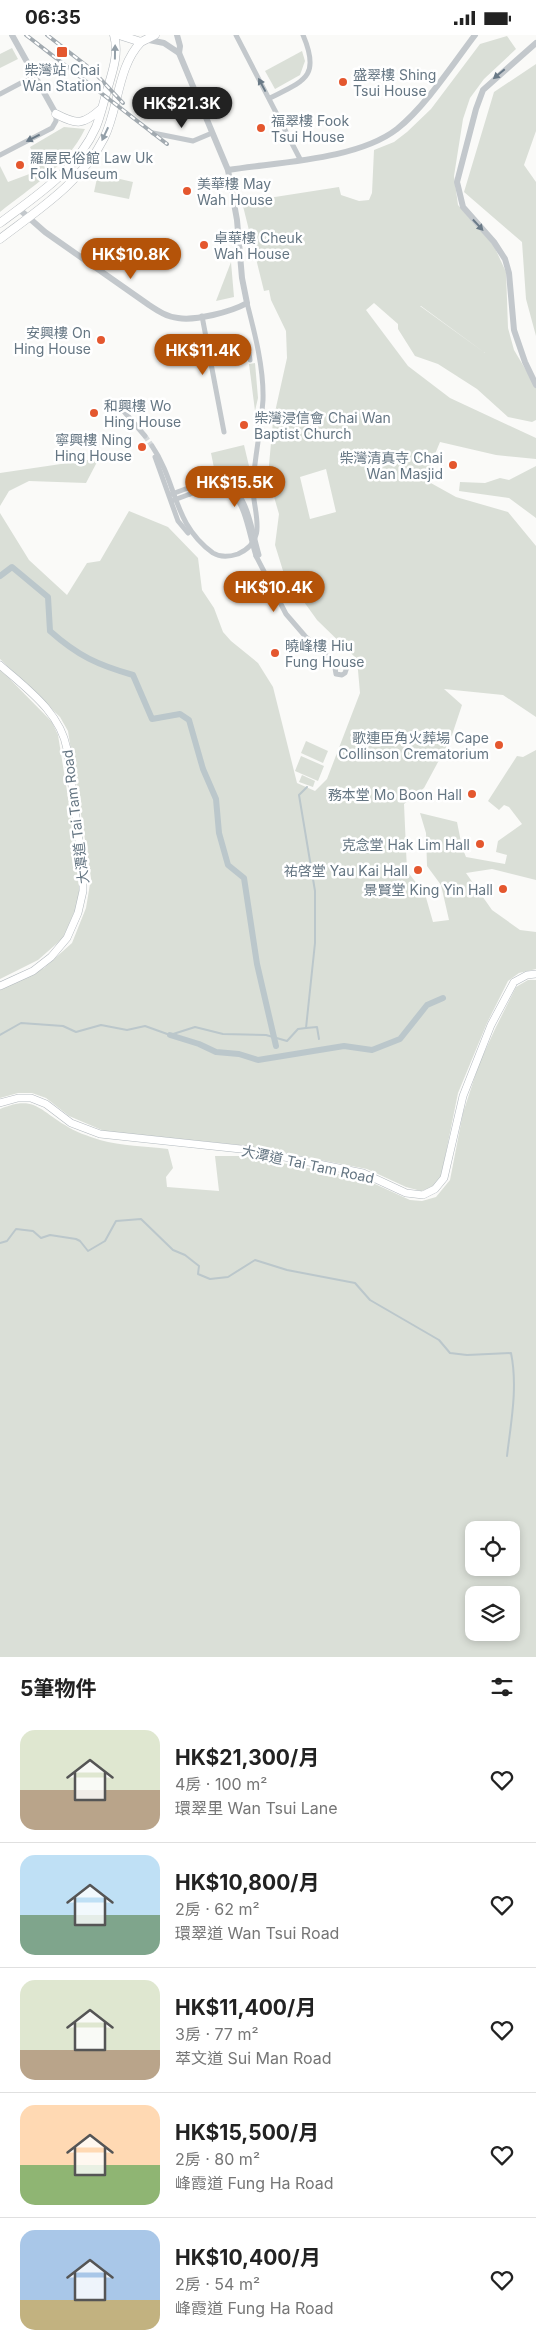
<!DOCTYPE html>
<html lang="zh-TW">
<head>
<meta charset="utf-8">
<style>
	body { margin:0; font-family:Inter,"Noto Sans TC",sans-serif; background:#f6f6f6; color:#222; height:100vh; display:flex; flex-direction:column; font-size:19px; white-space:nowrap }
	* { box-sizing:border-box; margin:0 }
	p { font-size:16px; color:#767676 }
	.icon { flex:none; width:28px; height:28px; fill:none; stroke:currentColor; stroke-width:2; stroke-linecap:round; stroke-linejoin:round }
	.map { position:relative; height:1622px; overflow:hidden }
	.details { display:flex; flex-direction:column; background:#fff; flex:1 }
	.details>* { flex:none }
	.buttons { position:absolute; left:465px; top:1486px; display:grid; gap:10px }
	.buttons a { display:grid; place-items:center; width:55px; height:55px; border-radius:10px; background:#fff; box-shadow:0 2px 8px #0003; font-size:25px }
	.price { position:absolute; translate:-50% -42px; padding:0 11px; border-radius:18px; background:#b45309; color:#fff; font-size:16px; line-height:32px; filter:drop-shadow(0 1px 2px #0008) }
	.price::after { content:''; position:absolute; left:50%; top:30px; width:15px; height:11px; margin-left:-8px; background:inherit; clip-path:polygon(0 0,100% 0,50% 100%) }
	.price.current { background:#222; color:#fff }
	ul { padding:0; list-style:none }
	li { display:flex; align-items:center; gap:15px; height:125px; padding:0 20px }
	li+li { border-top:1px solid #e0e0e0 }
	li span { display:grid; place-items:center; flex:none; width:140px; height:100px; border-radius:15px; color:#555 }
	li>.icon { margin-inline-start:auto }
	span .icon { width:60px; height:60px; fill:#fffc; stroke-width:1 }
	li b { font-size:21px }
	h2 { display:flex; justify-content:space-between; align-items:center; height:60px; padding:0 20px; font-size:21px }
	.status { display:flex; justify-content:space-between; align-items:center; height:35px; padding:0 25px; background:#fff; direction:ltr }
	.status svg { height:14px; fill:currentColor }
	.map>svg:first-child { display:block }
	.green { fill:#dadfd7; fill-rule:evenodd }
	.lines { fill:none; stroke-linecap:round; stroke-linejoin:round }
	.stream { stroke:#bbc7cb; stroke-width:2 }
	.canal { stroke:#bbc7cb; stroke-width:6 }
	.minor-tunnel { stroke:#d5d9db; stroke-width:5; stroke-dasharray:5 2.5; stroke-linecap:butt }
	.secondary-casing { stroke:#b3babf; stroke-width:8 }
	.primary-casing { stroke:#b5babe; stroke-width:9 }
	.minor { stroke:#c3c8cc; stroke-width:5 }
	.tertiary { stroke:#c3c8cc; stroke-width:6 }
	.secondary { stroke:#fff; stroke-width:7 }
	.primary { stroke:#fff; stroke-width:8 }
	.rail-casing { stroke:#a2aab0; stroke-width:4 }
	.rail { stroke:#fff; stroke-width:2; stroke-dasharray:5.5; stroke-linecap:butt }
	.minor-bridge { stroke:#c3c8cc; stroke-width:5 }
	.oneway { fill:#939fa8 }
	.oneway2 { fill:#6a7a87 }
	.poi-dot { fill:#e4572e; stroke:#fff; stroke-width:2 }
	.labels { text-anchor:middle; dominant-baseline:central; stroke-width:5; stroke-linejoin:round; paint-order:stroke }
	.poi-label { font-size:14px; fill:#657683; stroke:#fff; text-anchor:start }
	.street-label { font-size:14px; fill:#657683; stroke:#fff }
</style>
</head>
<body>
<div class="status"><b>06:35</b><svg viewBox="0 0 49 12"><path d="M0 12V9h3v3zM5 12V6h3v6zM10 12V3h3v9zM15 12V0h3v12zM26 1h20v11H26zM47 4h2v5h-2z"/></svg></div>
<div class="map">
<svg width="536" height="1622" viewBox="0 0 536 1622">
	<rect width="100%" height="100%" fill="#fafaf8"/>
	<g class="green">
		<path d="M507,1L516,14L484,44L470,63L463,84L454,141L458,170L494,211L506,237L508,293L514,315L536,352V385L532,387L508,382L477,354L438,329L415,321L398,294V289L374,268L366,275L408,331L450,363L536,403V424L496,420L440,407L430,431L429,447L456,462L508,477L536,511V682L503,660L444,654L462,670L451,703L424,753L404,769L407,836L425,859L433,887L449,885L441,850L427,831L426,798L420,778L457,787L462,812L466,822L505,829L507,820L496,817L498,806L522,789L509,772L504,770L499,775L488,766L517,721L523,722L536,715V845L492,834L466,838L492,875L520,895L536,897V934L519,938L508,946L487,988L458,1058L441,1142L431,1153L421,1156L406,1152L367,1134L248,1111L104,1096L69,1081L46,1063L32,1058H18L0,1063V955L44,933L72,908L86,873L91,843L68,696L60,682L0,624V478L29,525L67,560L87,528L100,526L129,476L168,492L198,523L202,555L214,573L223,597L231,606L258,628L273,652L297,748L315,756L327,744L360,658L357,624L317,585L284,539L275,510L279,479L268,441L273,386L287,323L286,296L271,265L269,255L264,256L242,167L339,152L341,160L359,166L369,165L372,158L374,115L394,107L407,97L431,74L480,9ZM420,271H421L485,318ZM326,434L336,477L310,484L300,442Z"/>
		<path d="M12,13L18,24L0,33V19Z"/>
		<path d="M302,16L305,26L300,40L275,54L265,36Z"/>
		<path d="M536,29V96L524,130L536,147V301L526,264L522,207L464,157L494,57Z"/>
		<path d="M64,92L85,94C67,131 31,152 0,177V131L8,147L40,135L30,112Z"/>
		<path d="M98,139L133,147L129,164L94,157Z"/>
		<path d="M231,227L234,262L216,266Z"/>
		<path d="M255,328L258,363L255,376L249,329Z"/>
		<path d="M244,410L249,431L215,438L211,418Z"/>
		<path d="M88,425L97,427L86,448L29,446L9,456L0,471V438Z"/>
		<path d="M536,431V483L509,463L459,456L460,447L485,448L500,443L509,445Z"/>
		<path d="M0,634L52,687L58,700L81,843L77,871L63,903L38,925L0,944Z"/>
		<path d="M306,706L328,716L323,728L301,718Z"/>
		<path d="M301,721L324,731L318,746L295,736Z"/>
		<path d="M302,740L315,746L313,752L299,747Z"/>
		<path d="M528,945H536V1622H0V1074C34,1060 38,1074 65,1090C75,1097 88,1101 100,1105C121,1111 146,1111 168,1114L173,1133L166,1142L167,1152L219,1156L215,1121H247L364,1144L410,1165L422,1166L436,1162L450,1145L463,1078L479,1029L496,992L516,952ZM474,1495H511V1532H474ZM474,1560H511V1598H474Z"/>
	</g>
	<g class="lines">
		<g class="stream">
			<path d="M307,752L299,760L315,856V908L306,993L317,992L319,1004"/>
			<path d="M0,1000L21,988L63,991L76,997L101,990L127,995L145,991L170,1000L195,992L223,999L266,1000L287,1006L298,994L306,993"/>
			<path d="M0,1208L7,1206L16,1194L33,1196L41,1203L50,1200L76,1204L80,1206L88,1216L105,1206L116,1186L141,1184L173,1215L185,1220L199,1231L198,1239L210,1244L228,1242L255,1225L287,1235L355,1248L370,1265L439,1305L450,1318L467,1320L511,1318C518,1352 511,1387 507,1421"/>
		</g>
		<g class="canal">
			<path d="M0,541L12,532L48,562L50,596C78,621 98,630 133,640L152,684L180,679L189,685L203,734L216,764L219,798L228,830L244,843L257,929L276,1011"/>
			<path d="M170,1000L199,1009L216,1017L239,1019L258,1025L344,1011L372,1015L400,1004L427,970L443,963"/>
		</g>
		<path class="minor-tunnel" d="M145,401L152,411"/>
		<g class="secondary-casing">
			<g id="secondary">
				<path d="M0,630C27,654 60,677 67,714L83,835V856L78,878L67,903L51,922L33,936L0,951"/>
				<path d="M0,1068L18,1063H31L46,1069L71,1088L100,1099L250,1115L363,1138L406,1158L423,1160L435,1154L444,1143L463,1061L491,990L514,947L527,940L536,939"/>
			</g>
		</g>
		<g class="primary-casing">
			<g id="primary">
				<path d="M119,0L141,7L155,0"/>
				<path d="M56,79C77,90 83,90 101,74"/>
				<path d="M0,188C36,161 77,135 96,92C101,80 104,65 108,52C113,35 119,18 114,0"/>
				<path d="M0,204C38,175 82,147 104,103C119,73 117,32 141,7"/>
			</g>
		</g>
		<g class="minor">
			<path d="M236,0L300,124"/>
			<path d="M0,59L36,40"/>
			<path d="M270,63C304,46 321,42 303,0"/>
			<path d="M153,98L193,106L212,98"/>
			<path d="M0,120L52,93L56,86V79"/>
			<path d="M202,281L224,397"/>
			<path d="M210,324L249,318L250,325"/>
			<path d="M121,373L145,401"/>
			<path d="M152,411C178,449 172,488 213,518C221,523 229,522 238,519C271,504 251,474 253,448C255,421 261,393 263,365C264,334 255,299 247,268"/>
			<path d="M155,422L178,486L188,498"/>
			<path d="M172,459L188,453"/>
			<path d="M174,465L190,459"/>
			<path d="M256,521L286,579L305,601L334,627L336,639L342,640L345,638L347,632L345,628L334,627"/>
		</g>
		<g class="tertiary">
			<path d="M12,0L56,79"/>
			<path d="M149,5L164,8L179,18"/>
			<path d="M536,8L483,55L476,74L457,147L463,172L494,207L505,224L509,238L514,295L525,327L536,350"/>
			<path d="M228,135C278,127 357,125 397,94C425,72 453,29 475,0"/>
			<path d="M19,174L45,197L149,270C158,276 167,282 178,283C195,286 231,277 247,268L242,243L237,185L228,135L179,18L180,11L177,0"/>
		</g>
		<use href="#secondary" class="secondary"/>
		<use href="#primary" class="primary"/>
		<g class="rail-casing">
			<g id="rail">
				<path d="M26,0L167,109"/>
				<path d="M47,0L92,35L123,68"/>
			</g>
		</g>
		<use href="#rail" class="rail"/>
		<g class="minor-bridge">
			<path d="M188,453C245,430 247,478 259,520"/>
			<path d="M190,459C243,433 244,483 256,521"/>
		</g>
	</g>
	<defs><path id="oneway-solid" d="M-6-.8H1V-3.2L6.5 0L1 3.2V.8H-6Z" transform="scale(1.25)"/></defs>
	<g class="oneway">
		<use href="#oneway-solid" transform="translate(115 17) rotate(-89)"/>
		<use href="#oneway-solid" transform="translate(105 99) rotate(115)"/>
	</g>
	<g class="oneway2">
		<use href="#oneway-solid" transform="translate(499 39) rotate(140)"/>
		<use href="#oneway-solid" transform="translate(262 50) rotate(-118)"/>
		<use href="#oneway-solid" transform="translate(33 103) rotate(153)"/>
		<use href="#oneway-solid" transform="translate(478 190) rotate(47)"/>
	</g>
	<g class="poi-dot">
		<rect x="56" y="11" width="12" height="12" rx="2.5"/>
		<circle cx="343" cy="47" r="5"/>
		<circle cx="261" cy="93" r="5"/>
		<circle cx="20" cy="130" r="5"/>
		<circle cx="187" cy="156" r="5"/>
		<circle cx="204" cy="210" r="5"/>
		<circle cx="101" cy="305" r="5"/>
		<circle cx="94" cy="378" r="5"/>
		<circle cx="244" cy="390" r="5"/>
		<circle cx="142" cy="412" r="5"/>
		<circle cx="453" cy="430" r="5"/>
		<circle cx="275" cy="618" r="5"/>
		<circle cx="499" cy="710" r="5"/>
		<circle cx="472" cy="759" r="5"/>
		<circle cx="480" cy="809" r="5"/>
		<circle cx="418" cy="835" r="5"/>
		<circle cx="503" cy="854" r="5"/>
	</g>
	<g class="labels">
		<g class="poi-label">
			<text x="62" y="34" text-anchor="middle">柴灣站 Chai<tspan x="62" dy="16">Wan Station</tspan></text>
			<text x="353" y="39">盛翠樓 Shing<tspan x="353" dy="16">Tsui House</tspan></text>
			<text x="271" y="85">福翠樓 Fook<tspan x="271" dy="16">Tsui House</tspan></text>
			<text x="30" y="122">羅屋民俗館 Law Uk<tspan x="30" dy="16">Folk Museum</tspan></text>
			<text x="197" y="148">美華樓 May<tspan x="197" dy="16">Wah House</tspan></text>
			<text x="214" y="202">卓華樓 Cheuk<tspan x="214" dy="16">Wah House</tspan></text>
			<text x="91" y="297" text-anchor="end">安興樓 On<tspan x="91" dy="16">Hing House</tspan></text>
			<text x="104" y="370">和興樓 Wo<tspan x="104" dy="16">Hing House</tspan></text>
			<text x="254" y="382">柴灣浸信會 Chai Wan<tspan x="254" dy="16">Baptist Church</tspan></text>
			<text x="132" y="404" text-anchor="end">寧興樓 Ning<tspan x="132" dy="16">Hing House</tspan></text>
			<text x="443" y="422" text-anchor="end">柴灣清真寺 Chai<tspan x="443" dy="16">Wan Masjid</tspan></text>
			<text x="285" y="610">曉峰樓 Hiu<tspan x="285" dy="16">Fung House</tspan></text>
			<text x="489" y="702" text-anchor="end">歌連臣角火葬場 Cape<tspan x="489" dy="16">Collinson Crematorium</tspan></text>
			<text x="462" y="759" text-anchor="end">務本堂 Mo Boon Hall</text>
			<text x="470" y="809" text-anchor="end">克念堂 Hak Lim Hall</text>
			<text x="408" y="835" text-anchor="end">祐啓堂 Yau Kai Hall</text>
			<text x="493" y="854" text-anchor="end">景賢堂 King Yin Hall</text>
		</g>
		<g class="street-label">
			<text transform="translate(75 782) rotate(-97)">大潭道 Tai Tam Road</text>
			<text transform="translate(308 1129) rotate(12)">大潭道 Tai Tam Road</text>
		</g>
	</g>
</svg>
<div class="buttons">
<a><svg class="icon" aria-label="locate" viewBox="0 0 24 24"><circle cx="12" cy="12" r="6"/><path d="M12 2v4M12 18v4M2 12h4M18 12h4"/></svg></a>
<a><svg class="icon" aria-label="layers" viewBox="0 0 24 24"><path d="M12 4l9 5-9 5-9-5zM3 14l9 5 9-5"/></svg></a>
</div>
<b class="price current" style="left:182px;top:94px">HK$21.3K</b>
<b class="price" style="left:131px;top:245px">HK$10.8K</b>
<b class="price" style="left:203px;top:341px">HK$11.4K</b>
<b class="price" style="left:235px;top:473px">HK$15.5K</b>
<b class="price" style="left:274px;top:578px">HK$10.4K</b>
</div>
<section class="details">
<h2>5筆物件<svg class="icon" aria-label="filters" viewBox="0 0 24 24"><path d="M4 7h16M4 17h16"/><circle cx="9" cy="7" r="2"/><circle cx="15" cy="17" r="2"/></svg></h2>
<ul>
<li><span style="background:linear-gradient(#dfe7d0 60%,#b9a48a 0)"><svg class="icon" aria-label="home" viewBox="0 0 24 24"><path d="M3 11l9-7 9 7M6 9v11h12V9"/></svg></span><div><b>HK$21,300/月</b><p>4房 · 100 m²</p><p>環翠里 Wan Tsui Lane</p></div><svg class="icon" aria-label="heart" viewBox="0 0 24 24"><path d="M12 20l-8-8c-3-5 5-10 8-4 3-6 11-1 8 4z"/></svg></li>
<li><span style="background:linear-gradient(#bfe0f5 60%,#7fa58c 0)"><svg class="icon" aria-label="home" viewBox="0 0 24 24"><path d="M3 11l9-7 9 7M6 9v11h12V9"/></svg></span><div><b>HK$10,800/月</b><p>2房 · 62 m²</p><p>環翠道 Wan Tsui Road</p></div><svg class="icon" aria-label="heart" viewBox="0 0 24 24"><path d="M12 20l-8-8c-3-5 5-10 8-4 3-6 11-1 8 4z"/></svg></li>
<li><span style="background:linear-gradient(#dfe7d0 70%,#b9a48a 0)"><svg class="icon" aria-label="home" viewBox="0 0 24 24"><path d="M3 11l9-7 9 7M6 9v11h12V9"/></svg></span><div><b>HK$11,400/月</b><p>3房 · 77 m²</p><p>萃文道 Sui Man Road</p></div><svg class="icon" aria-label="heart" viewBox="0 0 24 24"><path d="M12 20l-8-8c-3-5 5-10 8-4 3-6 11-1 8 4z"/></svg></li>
<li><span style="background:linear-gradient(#ffd9b3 60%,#8fb573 0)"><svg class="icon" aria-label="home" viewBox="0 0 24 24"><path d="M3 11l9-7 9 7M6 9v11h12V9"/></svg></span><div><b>HK$15,500/月</b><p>2房 · 80 m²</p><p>峰霞道 Fung Ha Road</p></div><svg class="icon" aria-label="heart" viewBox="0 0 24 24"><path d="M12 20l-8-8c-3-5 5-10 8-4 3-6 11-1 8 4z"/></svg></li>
<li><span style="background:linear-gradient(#a9c7e8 70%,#c2b280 0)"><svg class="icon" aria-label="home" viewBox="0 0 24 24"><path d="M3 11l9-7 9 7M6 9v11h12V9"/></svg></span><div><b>HK$10,400/月</b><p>2房 · 54 m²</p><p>峰霞道 Fung Ha Road</p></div><svg class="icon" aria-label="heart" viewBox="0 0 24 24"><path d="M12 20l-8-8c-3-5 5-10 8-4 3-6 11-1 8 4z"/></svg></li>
</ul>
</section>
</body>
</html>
